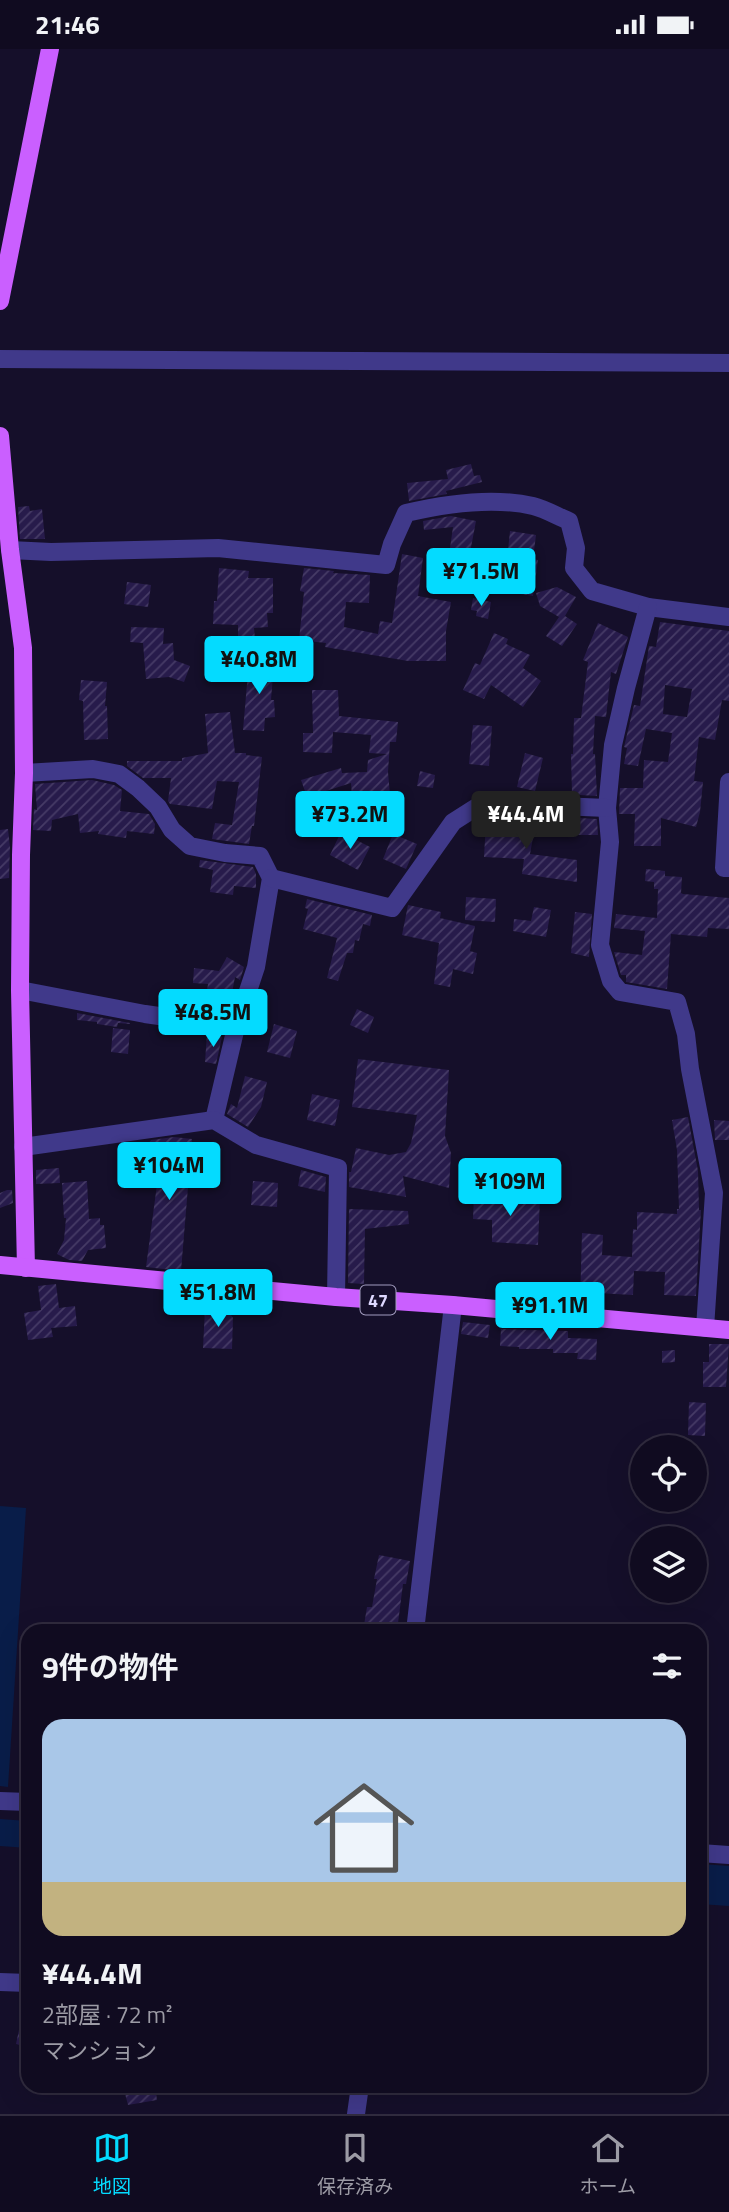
<!DOCTYPE html>
<html lang="ja">
<head>
<meta charset="utf-8">
<style>
	body { margin:0; font-family:"Titillium Web","Noto Sans JP",sans-serif; background:#191429; color:#f1f3f6; height:100vh; display:flex; flex-direction:column; font-size:26px; white-space:nowrap }
	* { box-sizing:border-box; margin:0 }
	p { font-size:23px; color:#9c9ba5 }
	.icon { flex:none; width:38px; height:38px; fill:none; stroke:currentColor; stroke-width:2; stroke-linecap:round; stroke-linejoin:round }
	.map { position:relative; flex:1; overflow:hidden }
	.panel { position:absolute; left:21px; top:1575px; width:686px; height:469px; display:flex; flex-direction:column; background:#100b20; border-radius:21px; box-shadow:0 7px 28px #0002,0 0 0 2px #302b3e }
	.panel>* { flex:none }
	.fabs { position:absolute; left:630px; top:1386px; display:grid; gap:14px }
	.fabs a { display:grid; place-items:center; width:77px; height:77px; border-radius:50%; background:#100b20; box-shadow:0 7px 28px #0002,0 0 0 2px #302b3e; font-size:35px }
	.price { position:absolute; translate:-50% -60px; padding:0 16px; border-radius:7px; background:#04dbff; color:#111; font-size:23px; line-height:46px; filter:drop-shadow(0 2px 4px #0008) }
	.price::after { content:''; position:absolute; left:50%; top:42px; width:21px; height:16px; margin-left:-10px; background:inherit; clip-path:polygon(0 0,100% 0,50% 100%) }
	.price.current { background:#222; color:#fff }
	ul { padding:0; list-style:none }
	li { display:grid; align-content:center; gap:14px; height:371px; padding:0 21px }
	li span { display:grid; place-items:center; height:217px; border-radius:21px; color:#555 }
	li>.icon { margin-inline-start:auto }
	span .icon { width:126px; height:126px; fill:#fffc; stroke-width:1 }
	li b { font-size:30px }
	h2 { display:flex; justify-content:space-between; align-items:center; height:84px; padding:0 21px; font-size:30px }
	.status { display:flex; justify-content:space-between; align-items:center; height:49px; padding:0 35px; background:#100b20; direction:ltr }
	.status svg { height:19px; fill:currentColor }
	.tab-bar { display:flex; justify-content:space-around; align-items:center; height:98px; border-top:2px solid #302b3e; background:#100b20; font-size:19px; color:#9c9ba5 }
	.tab-bar a { display:grid; justify-items:center; gap:4px }
	.tab-bar .current { color:#04dbff }
	.map>svg:first-child { display:block }
	.water { fill:#091d49 }
	.building { fill:url(#building-hatch); fill-rule:evenodd }
	.lines { fill:none; stroke-linecap:round; stroke-linejoin:round }
	.minor { stroke:#40398a; stroke-width:18 }
	.major { stroke:#ca5fff; stroke-width:18 }
	.labels { text-anchor:middle; dominant-baseline:central; stroke-width:5; stroke-linejoin:round; paint-order:stroke }
	.shield { fill:#150f2a; stroke:#a29cbf; stroke-width:2 }
	.shield-label { font-size:18px; font-weight:bold; fill:#ded8ff }
</style>
</head>
<body>
<div class="status"><b>21:46</b><svg viewBox="0 0 49 12"><path d="M0 12V9h3v3zM5 12V6h3v6zM10 12V3h3v9zM15 12V0h3v12zM26 1h20v11H26zM47 4h2v5h-2z"/></svg></div>
<div class="map">
<svg width="729" height="2065" viewBox="0 0 729 2065">
	<defs>
		<pattern id="building-hatch" width="6" height="6" patternUnits="userSpaceOnUse" patternTransform="scale(1.75)"><rect width="6" height="6" fill="#271b4b"/><path d="M-1 1l2-2M0 6l6-6M5 7l2-2" fill="none" stroke="#463b66"/></pattern>
	</defs>
	<rect width="100%" height="100%" fill="#150f2a"/>
	<g class="water">
		<path d="M0,1457L26,1459L8,1738L0,1737Z"/>
		<path d="M0,1770L28,1772V1799L0,1797Z"/>
		<path d="M700,1815L729,1817V1857L700,1855Z"/>
	</g>
	<g class="building">
		<path d="M471,415L474,427L480,426L482,433L446,442L447,445L409,452L407,434L448,430L446,421Z"/>
		<path d="M29,457L30,462L42,460L45,490H20L18,458Z"/>
		<path d="M451,467L476,472L469,509L449,506L453,478L424,481L423,472Z"/>
		<path d="M510,482L536,486L533,510L538,511L533,547L508,543L513,502L508,501Z"/>
		<path d="M473,502L485,505L482,521L469,518Z"/>
		<path d="M402,505L423,509L418,547L451,553L446,582V612H408L325,598L326,594L299,591L304,543L300,542L304,519L334,522L333,524L370,526L369,554L346,553L344,578L378,585L380,572L392,574Z"/>
		<path d="M219,519L249,522L248,529H273V564H267L268,578L254,579L255,590H238V576L213,575L214,552H217Z"/>
		<path d="M127,533L151,536L148,558L124,555Z"/>
		<path d="M557,538L576,548L565,567L577,575L562,597L546,587L559,568L540,557L536,544Z"/>
		<path d="M473,549L491,553L488,570L476,567L477,562L471,561Z"/>
		<path d="M660,573L729,582V652L722,651L715,691L699,688L694,732L703,733L700,763L696,778L661,769V797H634L635,765H619L620,739H643L644,711L668,713L672,684L646,680L638,717L624,715L627,699L624,698L634,656L640,657L649,597L656,598ZM665,636L692,640L687,668L663,665Z"/>
		<path d="M598,574L628,588L616,625L611,623L606,668L595,667L593,705H595L597,747L580,746L572,745L571,705H573L574,669H581L588,613L583,611Z"/>
		<path d="M131,578L164,579L163,595L173,594L174,611L190,617L184,633L169,628L146,630L143,594L130,593Z"/>
		<path d="M494,584L508,590L506,595L530,606L523,619L541,632L523,658L491,636L484,650L463,641L475,614L480,616Z"/>
		<path d="M249,612L274,614L271,651H274L275,668L265,669L264,682L243,681Z"/>
		<path d="M81,631L107,633L105,657H107L108,690L84,691L83,652L79,651Z"/>
		<path d="M312,641H338L339,667L398,673L396,693H390L388,723L391,757L374,758L375,772L354,774L351,734L307,748L301,731L341,719L342,724L367,723L368,711L387,705L369,704L371,686L333,683L332,704L303,703V684H313Z"/>
		<path d="M230,663L235,704H246V706L262,708L254,777H252L249,795L212,790L215,774L232,776L239,733L217,732L212,760L170,755L168,752L171,729H143L127,717V712H182V709L208,704L205,665Z"/>
		<path d="M473,676L492,677L489,717L469,715Z"/>
		<path d="M525,704L543,709L535,742L517,738Z"/>
		<path d="M420,722L435,726L433,739L417,737Z"/>
		<path d="M92,731L114,736L122,741L120,762L149,765L155,775L154,785L127,782L126,789L98,785L99,782L80,784L78,765L52,771L51,782L33,781L34,760L37,761L35,735Z"/>
		<path d="M579,769L597,770L598,786H578Z"/>
		<path d="M486,773L519,774L535,778L530,805L577,811V833L522,825L524,810L484,808Z"/>
		<path d="M8,780L10,798L9,829L0,830V781Z"/>
		<path d="M341,783L370,798L358,821L330,806Z"/>
		<path d="M393,785L417,795L406,820L383,810Z"/>
		<path d="M200,811L253,818L256,825V839L234,837L233,846L210,843L213,821L199,818Z"/>
		<path d="M646,820L665,822V827L682,828L681,844L683,845L729,849V880L708,879L707,888L671,885L667,940L626,933V926H621L614,903L642,906L645,882L614,879L616,865L657,869L658,840H654V833L645,832Z"/>
		<path d="M466,848L496,850L495,873L465,871Z"/>
		<path d="M307,850L372,866L370,877L363,875L359,892L355,891L353,904H347L338,932L327,929L337,889L303,880L308,860L305,859Z"/>
		<path d="M408,856L441,863L440,869L475,877L470,902L477,904L473,925L453,920L450,938L434,935L439,894L402,886Z"/>
		<path d="M534,858L551,861L546,888L513,882L514,870L531,872Z"/>
		<path d="M575,863L592,865L589,908L571,904Z"/>
		<path d="M227,908L244,918L240,931L235,928L228,965L204,962L208,935L193,934L194,919L219,922Z"/>
		<path d="M357,960L374,968L368,984L350,976Z"/>
		<path d="M77,964L130,974V975L118,974L117,978L97,975V973L77,971Z"/>
		<path d="M274,975L297,982L290,1009L267,1003Z"/>
		<path d="M113,979L130,981L128,1005L111,1003Z"/>
		<path d="M207,985L222,988L216,1015L205,1013Z"/>
		<path d="M358,1010L449,1021L445,1087L451,1104L449,1139L403,1127L406,1148L349,1138V1123H351L356,1099L389,1106L406,1103L411,1094L417,1066L352,1058Z"/>
		<path d="M245,1027L267,1033L261,1058L248,1078L227,1065L231,1055L237,1059Z"/>
		<path d="M312,1045L340,1051L335,1077L307,1071Z"/>
		<path d="M688,1068L698,1122L699,1161H701L696,1247L664,1246L665,1223L634,1222L633,1246L597,1244V1255H580L582,1184L603,1186L602,1206L632,1208L633,1180L637,1181V1163L677,1165V1160H679L677,1101L672,1071Z"/>
		<path d="M714,1071L729,1072V1091H715Z"/>
		<path d="M174,1088L192,1090L181,1222L146,1218L160,1113L153,1112L146,1098L151,1091Z"/>
		<path d="M59,1119L60,1134L36,1135V1121Z"/>
		<path d="M301,1121L326,1128L325,1143L298,1137Z"/>
		<path d="M87,1132L89,1170L100,1169V1176H104L106,1199L88,1201L82,1212L69,1211L57,1205L64,1191L66,1169H64L62,1134Z"/>
		<path d="M253,1132L278,1134L277,1158L251,1156Z"/>
		<path d="M7,1141H12L13,1154L0,1159V1144Z"/>
		<path d="M474,1146L540,1149L538,1196L492,1193V1171L473,1170Z"/>
		<path d="M349,1160L408,1162L409,1175L365,1180L364,1235L348,1234Z"/>
		<path d="M56,1235L59,1259L75,1257L77,1277L51,1279L53,1288L28,1291L24,1264L41,1261L38,1237Z"/>
		<path d="M205,1260L228,1261L233,1269L232,1300L203,1299Z"/>
		<path d="M463,1273L490,1276L488,1289L461,1285Z"/>
		<path d="M501,1280L568,1282V1289L597,1290L596,1311L577,1310L578,1304H553V1300H519V1298L500,1297Z"/>
		<path d="M709,1295H729L726,1338H703V1313H709Z"/>
		<path d="M675,1301V1313L662,1314V1302Z"/>
		<path d="M689,1353L706,1354L705,1387L688,1386Z"/>
		<path d="M379,1506L410,1512L406,1535H403L397,1582H363L367,1558H372L377,1530H374Z"/>
		<path d="M23,1962L28,1963V1998L16,1995Z"/>
		<path d="M123,2037H155L157,2051L128,2056Z"/>
	</g>
	<g class="lines">
		<g class="minor">
			<path d="M0,310L729,314"/>
			<path d="M10,501L51,503L218,499L386,516L392,495L406,464C444,455 494,448 533,457C545,460 557,467 569,472L576,499L574,519L592,542L648,558L729,568"/>
			<path d="M648,558L626,639L613,696L607,759L610,793L600,896L611,932L620,943L677,953L686,985L690,1020L714,1144L705,1279"/>
			<path d="M24,724L93,720L119,725L138,739L158,758L172,781L190,797L225,804L260,807L271,829L256,918L236,978L214,1071"/>
			<path d="M729,733L724,819H729"/>
			<path d="M271,829L392,859L453,773L475,759L503,760L535,756L607,759"/>
			<path d="M20,941L145,965L236,978"/>
			<path d="M23,1098L214,1071L256,1096L338,1119L336,1248"/>
			<path d="M415,1582L453,1256"/>
			<path d="M0,1752L28,1753"/>
			<path d="M700,1804L729,1806"/>
			<path d="M0,1933L28,1934"/>
			<path d="M356,2065L360,2037"/>
		</g>
		<g class="major">
			<path d="M0,252L50,0"/>
			<path d="M0,387L10,501L23,599L24,724L21,806L20,941L26,1219"/>
			<path d="M0,1216L336,1248L453,1256L729,1281"/>
		</g>
	</g>
	<g class="labels">
		<rect class="shield" x="360.5" y="1236.5" width="35" height="29" rx="5"/>
		<g class="shield-label">
			<text x="378" y="1251">47</text>
		</g>
	</g>
</svg>
<div class="fabs">
<a><svg class="icon" aria-label="locate" viewBox="0 0 24 24"><circle cx="12" cy="12" r="6"/><path d="M12 2v4M12 18v4M2 12h4M18 12h4"/></svg></a>
<a><svg class="icon" aria-label="layers" viewBox="0 0 24 24"><path d="M12 4l9 5-9 5-9-5zM3 14l9 5 9-5"/></svg></a>
</div>
<b class="price" style="left:481px;top:559px">¥71.5M</b>
<b class="price" style="left:259px;top:647px">¥40.8M</b>
<b class="price" style="left:350px;top:802px">¥73.2M</b>
<b class="price current" style="left:526px;top:802px">¥44.4M</b>
<b class="price" style="left:213px;top:1000px">¥48.5M</b>
<b class="price" style="left:169px;top:1153px">¥104M</b>
<b class="price" style="left:510px;top:1169px">¥109M</b>
<b class="price" style="left:218px;top:1280px">¥51.8M</b>
<b class="price" style="left:550px;top:1293px">¥91.1M</b>
<section class="panel">
<h2>9件の物件<svg class="icon" aria-label="filters" viewBox="0 0 24 24"><path d="M4 7h16M4 17h16"/><circle cx="9" cy="7" r="2"/><circle cx="15" cy="17" r="2"/></svg></h2>
<ul>
<li><span style="background:linear-gradient(#a9c7e8 75%,#c2b280 0)"><svg class="icon" aria-label="home" viewBox="0 0 24 24"><path d="M3 11l9-7 9 7M6 9v11h12V9"/></svg></span><div><b>¥44.4M</b><p>2部屋 · 72 m²</p><p>マンション</p></div></li>
</ul>
</section>
</div>
<nav class="tab-bar">
<a class="current"><svg class="icon" aria-label="map" viewBox="0 0 24 24"><path d="M3 6l6-2 6 2 6-2v14l-6 2-6-2-6 2zM9 4v14M15 6v14"/></svg>地図</a>
<a><svg class="icon" aria-label="saved" viewBox="0 0 24 24"><path d="M7 4h10v16l-5-4-5 4z"/></svg>保存済み</a>
<a><svg class="icon" aria-label="home" viewBox="0 0 24 24"><path d="M3 11l9-7 9 7M6 9v11h12V9"/></svg>ホーム</a>
</nav>
</body>
</html>
